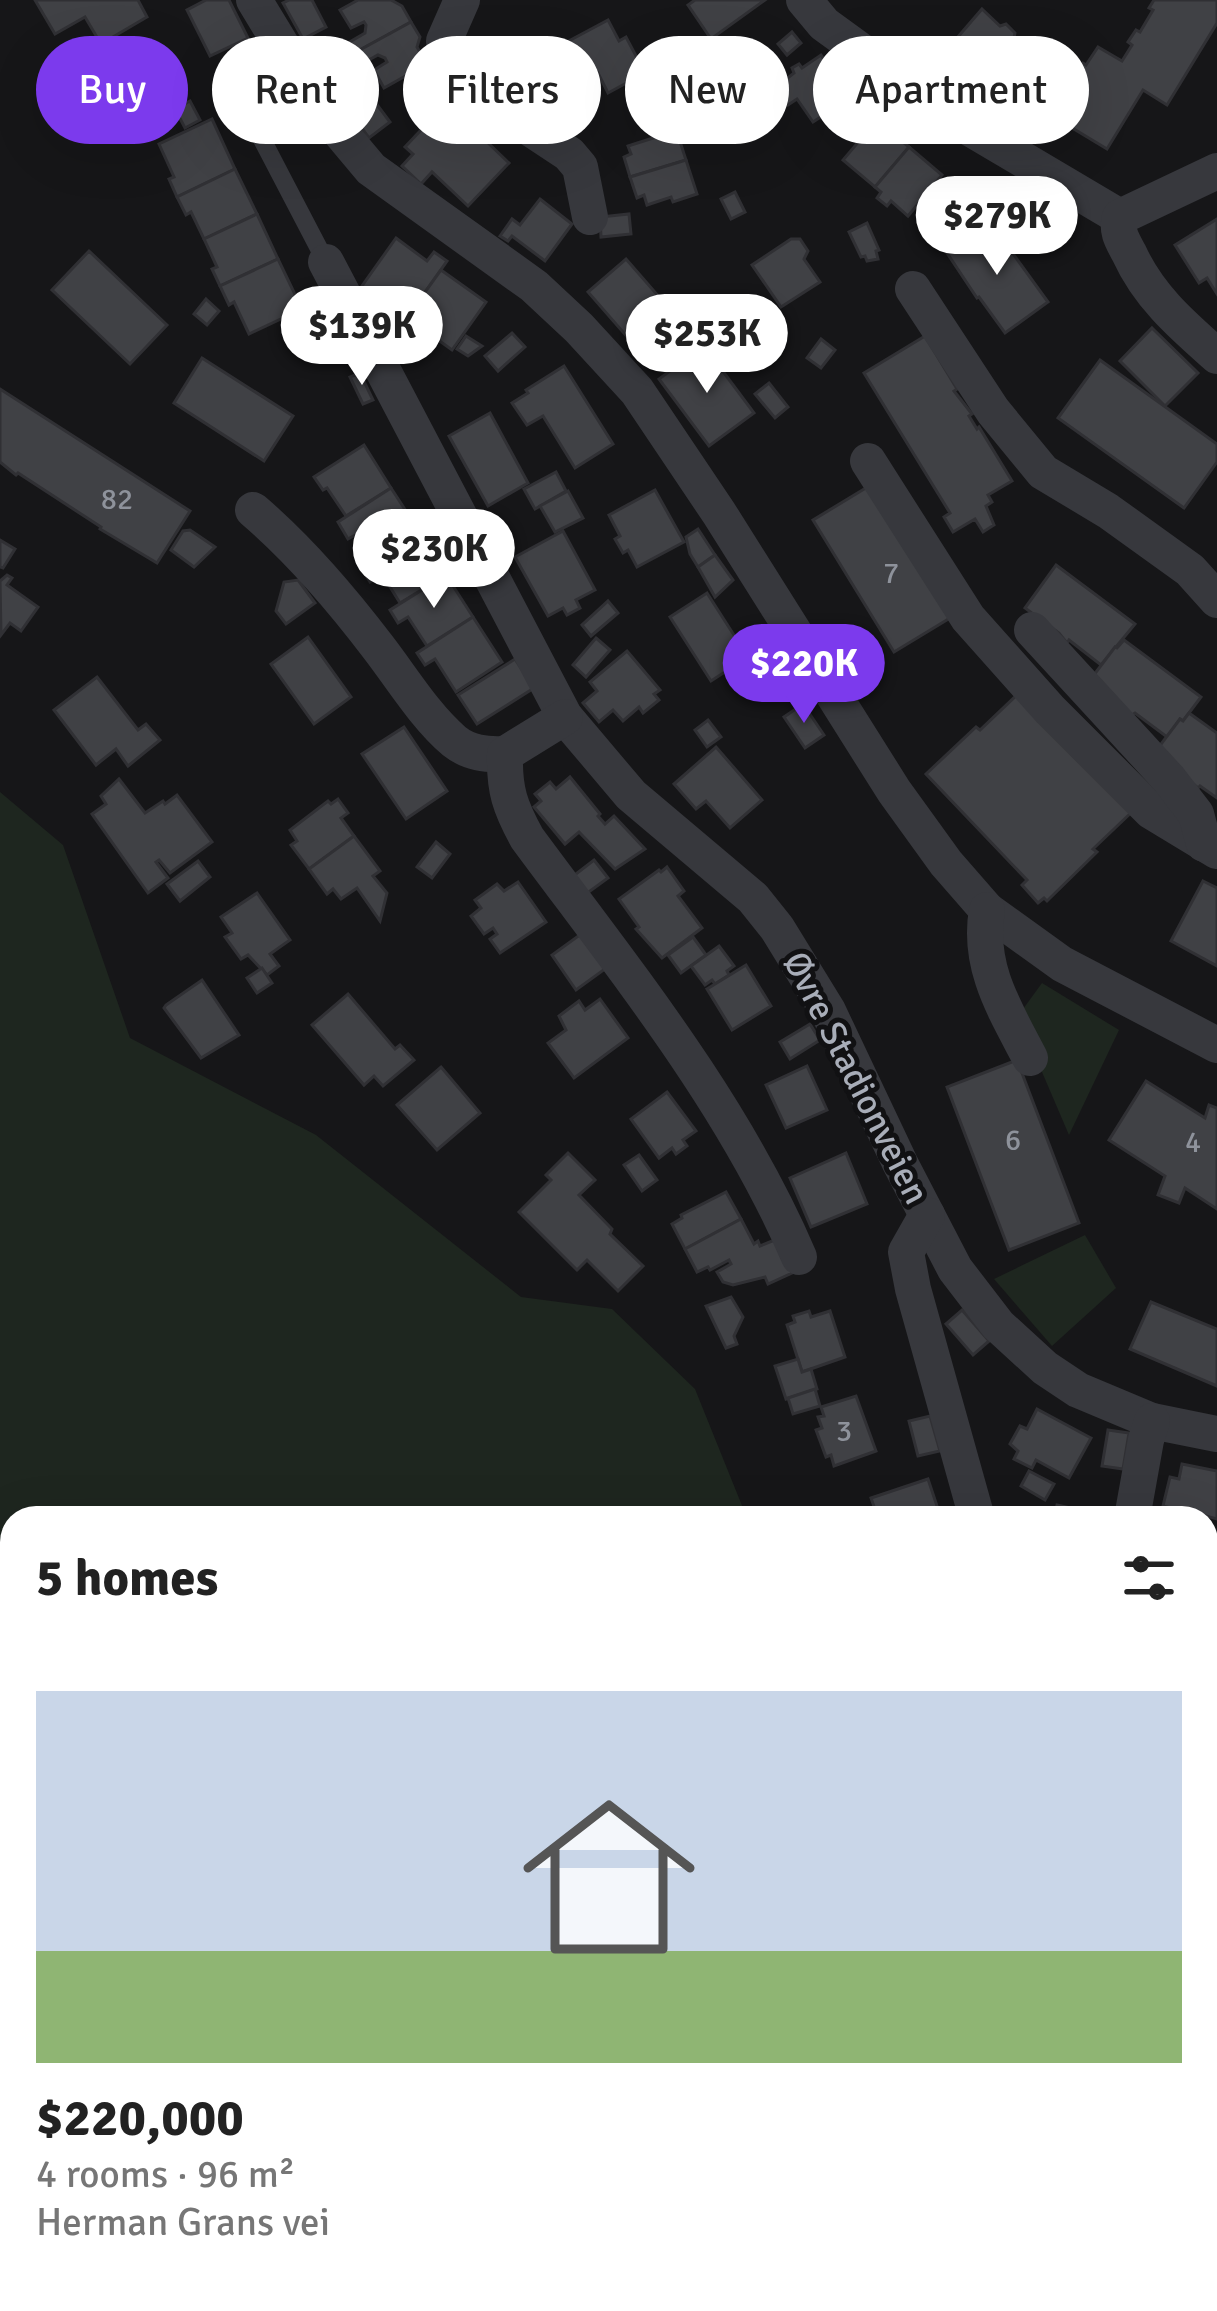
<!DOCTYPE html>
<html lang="en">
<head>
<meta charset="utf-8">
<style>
	body { margin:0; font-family:Signika,sans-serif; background:#f2f2f2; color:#222; height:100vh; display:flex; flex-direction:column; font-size:45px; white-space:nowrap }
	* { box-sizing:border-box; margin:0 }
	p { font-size:39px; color:#767676 }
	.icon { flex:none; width:66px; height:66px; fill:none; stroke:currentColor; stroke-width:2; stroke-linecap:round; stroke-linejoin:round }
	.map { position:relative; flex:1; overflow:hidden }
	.side { position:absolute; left:0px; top:1506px; width:1218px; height:807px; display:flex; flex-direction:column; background:#fff; border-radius:36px 36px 0 0; box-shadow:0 12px 48px #0002 }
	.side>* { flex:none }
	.banner { position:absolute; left:36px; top:36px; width:1146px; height:108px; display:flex; gap:24px }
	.price { position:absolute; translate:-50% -102px; padding:0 27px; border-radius:42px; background:#fff; color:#222; font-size:39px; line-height:78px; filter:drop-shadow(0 3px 6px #0008) }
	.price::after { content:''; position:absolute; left:50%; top:72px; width:36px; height:27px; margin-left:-18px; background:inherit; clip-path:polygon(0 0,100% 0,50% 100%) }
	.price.selected { background:#7c3aed; color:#fff }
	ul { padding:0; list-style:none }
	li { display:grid; align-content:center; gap:24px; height:636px; padding:0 36px }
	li+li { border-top:3px solid #e0e0e0 }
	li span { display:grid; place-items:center; height:372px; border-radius:0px; color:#555 }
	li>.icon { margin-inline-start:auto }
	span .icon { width:216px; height:216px; fill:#fffc; stroke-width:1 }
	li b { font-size:51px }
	h2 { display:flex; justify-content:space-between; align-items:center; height:144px; padding:0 36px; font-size:51px }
	.chip { padding:0 42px; border-radius:54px; background:#fff; box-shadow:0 12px 48px #0002; font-size:42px; line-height:108px }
	.chip.selected { background:#7c3aed; color:#fff }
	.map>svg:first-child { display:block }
	.green { fill:#1e261f }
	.building { fill:#404145; stroke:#303034; stroke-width:3 }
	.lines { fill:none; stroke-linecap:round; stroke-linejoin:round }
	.highway-tunnel { stroke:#333438; stroke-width:66; stroke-dasharray:66 33; stroke-linecap:butt }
	.lane { stroke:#37383d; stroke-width:18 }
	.street { stroke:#37383d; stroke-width:36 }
	.labels { text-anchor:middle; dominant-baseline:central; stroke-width:10; stroke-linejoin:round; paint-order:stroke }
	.number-label { font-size:30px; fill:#8e929b }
	.street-label { font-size:36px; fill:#a8adb8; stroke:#111113 }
</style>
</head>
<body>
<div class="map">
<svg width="1217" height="2311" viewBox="0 0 1217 2311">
	<rect width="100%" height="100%" fill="#161618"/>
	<g class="green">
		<path d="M0,792L63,845L130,1038L316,1135L521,1297L612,1309L695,1389L747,1518H12V2301H903L896,2311H0Z"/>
		<path d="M1042,983L1119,1030L1069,1135L1018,1016Z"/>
		<path d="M1085,1235L1116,1288L1052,1346L994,1279Z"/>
	</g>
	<g class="building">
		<path d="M35,0H138L147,17L101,44L85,17L55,34Z"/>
		<path d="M206,0H229L248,38L210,56L187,10Z"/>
		<path d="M289,0H312L326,27L303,39L283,3Z"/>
		<path d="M358,0H391L402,6L411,22L347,57L341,47L365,33L366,25L364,22L351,28L340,10Z"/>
		<path d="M695,0H765L711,39L688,5Z"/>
		<path d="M1154,0H1217V23L1167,105L1143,90L1107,149L1054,117L1065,99L1062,97L1078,78L1075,76L1083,63L1086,65L1098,47L1122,61L1132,45L1128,42L1136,30L1140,32L1153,10L1149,8Z"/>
		<path d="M982,9L1000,26L1006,24L1015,33L1014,38L1034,56L1003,91L982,72L976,79L961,66L967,60L951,45Z"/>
		<path d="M608,20L619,41L626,37L645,73L608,93L598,73L590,77L587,71L580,75L563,44Z"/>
		<path d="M411,22L420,37L417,47L427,64L384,88L374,70L387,62L385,58L378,55L354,68L347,57Z"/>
		<path d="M792,32L801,43L787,55L778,44Z"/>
		<path d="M821,55L850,98L813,122L797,99L788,105L776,87L794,73L792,68L799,64L802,68Z"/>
		<path d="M533,62L543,81L512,97L502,78Z"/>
		<path d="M989,81L1018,104L1004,122L975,99Z"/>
		<path d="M366,90L390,122L369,138L345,105Z"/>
		<path d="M190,101L200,120L185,128L175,109Z"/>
		<path d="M437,113L452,127L461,117L509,163L468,206L432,172L421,184L402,166L413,154L405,147Z"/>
		<path d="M212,119L235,169L177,197L169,179L174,177L159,144Z"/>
		<path d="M877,120L909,147L875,187L843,160Z"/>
		<path d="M675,126L686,160L630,177L624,157L631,154L628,146L653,138L651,134Z"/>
		<path d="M909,147L942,175L908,216L891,201L887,206L877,198L881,192L875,187Z"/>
		<path d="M686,160L697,194L673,202L671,197L647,205L644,195L637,198L630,177Z"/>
		<path d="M235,169L257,214L204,239L191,212L186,215L177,197Z"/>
		<path d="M735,192L745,212L731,219L721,199Z"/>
		<path d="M540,199L572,224L545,261L512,236L508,241L500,236L512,219L520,225Z"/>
		<path d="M257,214L278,259L220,286L212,269L217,267L204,239Z"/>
		<path d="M629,214L631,234L601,237L600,217Z"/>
		<path d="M1217,219V294L1207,278L1199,283L1175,245Z"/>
		<path d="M990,222L1048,302L1005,333L979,297L977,298L947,253Z"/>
		<path d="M867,223L879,250L876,251L878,259L867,261L865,256L861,257L849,232Z"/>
		<path d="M396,238L427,261L434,252L447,261L403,323L386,311L390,306L362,286Z"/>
		<path d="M791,239H800L808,251L804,259L820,282L781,307L752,265Z"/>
		<path d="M89,251L167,325L130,364L52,290Z"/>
		<path d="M278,259L302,309L249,334L234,302L229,305L220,286Z"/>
		<path d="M626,259L667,306L629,339L588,292Z"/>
		<path d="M441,270L486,302L452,350L423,329L419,335L403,323Z"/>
		<path d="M206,299L219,311L207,325L194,314Z"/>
		<path d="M1152,328L1198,373L1165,406L1120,361Z"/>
		<path d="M512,333L525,347L498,371L485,356Z"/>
		<path d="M466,336L482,346L468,356L457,349Z"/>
		<path d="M925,336L957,389L954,391L972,414L969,416L977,429L979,427L1012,481L988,495L992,502L986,506L994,525L983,532L975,519L953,532L944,517L950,513L864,373Z"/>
		<path d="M821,339L835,350L821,368L807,358Z"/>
		<path d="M704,346L754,413L709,446L659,379Z"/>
		<path d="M202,358L293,416L264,461L174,403Z"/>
		<path d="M1100,360L1217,444V462L1184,508L1058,418Z"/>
		<path d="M564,366L613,444L575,468L543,416L527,425L512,403L528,393L526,390Z"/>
		<path d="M360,373L373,400L363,404L350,377Z"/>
		<path d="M769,383L788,407L775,418L755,394Z"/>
		<path d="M0,389L190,511L157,563L100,529L101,527L18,473L16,475L0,462Z"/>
		<path d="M490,413L528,483L488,506L449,436Z"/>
		<path d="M364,445L391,488L346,516L327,488L323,490L314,477Z"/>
		<path d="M556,472L566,491L535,509L524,489Z"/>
		<path d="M874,483L955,615L894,652L813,520Z"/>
		<path d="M391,488L419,531L373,560L357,534L348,539L338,522Z"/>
		<path d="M655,490L684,542L637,567L628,550L623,553L615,539L620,536L609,515Z"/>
		<path d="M568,491L583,518L555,532L540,506Z"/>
		<path d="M698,529L715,555L698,567L690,554L686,537Z"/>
		<path d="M190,530L215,547L194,567L171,550L183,531Z"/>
		<path d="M419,531L446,575L400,603L382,574L370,582L361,568Z"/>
		<path d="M563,531L595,590L576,600L580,608L567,615L563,608L548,616L515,557Z"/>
		<path d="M0,540L15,549L3,568L0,567Z"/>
		<path d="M715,555L733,580L715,597L698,567Z"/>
		<path d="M1056,565L1135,624L1101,665L1069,640L1067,643L1059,633L1025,608Z"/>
		<path d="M7,575L12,578L7,585L38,607L21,631L10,623L1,635L0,581Z"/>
		<path d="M446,575L473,617L427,646L408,617L398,623L390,610Z"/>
		<path d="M298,580L315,603L286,624L276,611L284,582Z"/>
		<path d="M707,593L748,657L711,681L670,617Z"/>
		<path d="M608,601L618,613L591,636L582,625Z"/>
		<path d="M473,617L502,662L456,692L435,659L425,665L417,653Z"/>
		<path d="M308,637L351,697L314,724L271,664Z"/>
		<path d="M596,638L610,650L586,677L573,665Z"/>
		<path d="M1124,640L1201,697L1183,721L1180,719L1167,737L1135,713L1132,715L1090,680L1115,647L1117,648Z"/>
		<path d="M627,651L660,690L654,694L659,700L643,713L639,707L623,721L613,710L599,722L583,703L597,691L590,682Z"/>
		<path d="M515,659L534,688L477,724L458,695Z"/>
		<path d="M97,677L138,730L146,724L160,740L128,766L116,749L96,765L54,710Z"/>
		<path d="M1021,691L1135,809L1093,849L1097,852L1047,901L1044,898L1038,903L1022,885L1027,880L926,774L976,727L980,730Z"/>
		<path d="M803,704L824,735L805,748L784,717Z"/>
		<path d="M1189,713L1217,733V798L1200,786L1198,788L1155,752L1180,719L1183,721Z"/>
		<path d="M708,720L721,737L707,747L695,730Z"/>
		<path d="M404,727L447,791L406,819L362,754Z"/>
		<path d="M716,747L762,800L730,828L706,801L696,809L674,784Z"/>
		<path d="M570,777L600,814L598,816L605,824L614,816L645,849L615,869L579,832L565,844L534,807L541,801L535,794L550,782L556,789Z"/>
		<path d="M119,779L145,813L163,801L165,804L177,795L212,842L170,873L159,860L156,862L168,878L148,893L92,814L106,804L101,796Z"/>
		<path d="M338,799L348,813L341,818L354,836L309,869L291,845L297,841L290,830L328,801L331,804Z"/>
		<path d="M354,836L380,871L373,876L387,893L380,921L357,888L341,899L333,889L327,894L309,869Z"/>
		<path d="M436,842L450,854L432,878L417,867Z"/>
		<path d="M594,860L608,878L586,894L572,877Z"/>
		<path d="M198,861L210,877L180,901L167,884Z"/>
		<path d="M667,867L684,891L678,896L702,928L662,958L636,929L639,927L619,899L659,870L661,872Z"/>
		<path d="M1203,881L1217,888V966L1171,941Z"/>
		<path d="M518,882L546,922L500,953L490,939L497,934L493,928L484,934L471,916L481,908L475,900L497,884L504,891Z"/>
		<path d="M257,893L290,940L270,954L279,966L267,975L248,955L241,959L225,937L232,933L221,917Z"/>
		<path d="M581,934L605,969L576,990L552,955Z"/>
		<path d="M693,937L706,955L681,973L668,955Z"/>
		<path d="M719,946L734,966L727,971L729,975L715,984L712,980L705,985L691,966Z"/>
		<path d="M746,965L771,1006L732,1030L707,989Z"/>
		<path d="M262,968L272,983L257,993L247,978Z"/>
		<path d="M202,980L239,1035L201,1058L164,1008L166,1005Z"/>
		<path d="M348,994L395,1049L400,1045L414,1060L383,1086L374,1076L364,1085L312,1025Z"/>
		<path d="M600,999L628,1038L574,1078L548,1043L566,1030L559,1016L579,1001L585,1010Z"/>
		<path d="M810,1024L820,1040L790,1059L780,1042Z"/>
		<path d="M1017,1060L1079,1223L1009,1250L947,1087Z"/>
		<path d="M807,1066L827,1110L786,1128L766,1085Z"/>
		<path d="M441,1067L480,1113L437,1150L397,1105Z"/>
		<path d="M1146,1081L1205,1118L1209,1105L1217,1108V1209L1185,1188L1179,1203L1158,1195L1165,1176L1109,1140Z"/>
		<path d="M667,1092L696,1131L683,1140L687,1146L676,1154L672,1148L659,1158L631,1119Z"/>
		<path d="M568,1153L595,1180L579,1195L612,1229L610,1234L643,1266L618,1291L587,1260L577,1270L519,1212L551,1180L546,1175Z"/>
		<path d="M846,1153L867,1204L811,1227L790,1178Z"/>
		<path d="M639,1155L657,1180L642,1191L624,1165Z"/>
		<path d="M726,1192L741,1219L685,1249L672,1224L682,1218L681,1215Z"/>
		<path d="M741,1219L754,1244L758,1241L760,1246L777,1239L792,1273L768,1284L765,1277L733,1285L723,1282L717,1272L731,1264L729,1260L710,1270L708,1267L697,1272L685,1249Z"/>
		<path d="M731,1297L743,1317L734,1336L737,1344L726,1348L706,1306Z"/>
		<path d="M1151,1302L1217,1329V1386L1130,1349Z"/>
		<path d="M962,1310L989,1341L973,1355L946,1324Z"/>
		<path d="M809,1311L811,1317L830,1311L845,1357L802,1372L787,1325L795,1322L793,1316Z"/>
		<path d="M798,1359L802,1372L811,1369L817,1389L786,1399L775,1366Z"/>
		<path d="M815,1389L820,1406L793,1414L788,1398Z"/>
		<path d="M856,1396L876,1451L834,1466L831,1455L826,1457L816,1430L822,1428L818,1417L824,1416L821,1407Z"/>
		<path d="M1037,1409L1091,1438L1069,1478L1036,1460L1032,1468L1014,1459L1018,1451L1010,1444L1020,1426L1027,1429Z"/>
		<path d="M930,1416L940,1451L918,1456L909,1421Z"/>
		<path d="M1108,1430L1129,1433L1123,1469L1102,1466Z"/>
		<path d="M1182,1464L1217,1471V1519L1192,1512L1190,1518H1172L1174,1509L1163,1506L1170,1477L1179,1479Z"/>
		<path d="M1029,1471L1054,1484L1045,1500L1021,1486Z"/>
		<path d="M928,1479L941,1518H878L871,1498Z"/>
		<path d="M1057,1505L1093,1513L1092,1518H1054Z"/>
		<path d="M1214,1567L1217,1568V1626L1206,1624V1602Z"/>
		<path d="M1211,1805L1217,1831V1851L1206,1854V1806Z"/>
		<path d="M1208,1934L1217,1967L1214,1970L1217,1981V2006L1206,2009Z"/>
		<path d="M1217,2216V2311H1190L1189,2305L1165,2310L1163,2301H1206V2219Z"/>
		<path d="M968,2301H1008L1017,2311H957Z"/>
	</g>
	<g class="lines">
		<g class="highway-tunnel">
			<path d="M0,1788L12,1789"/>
			<path d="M1206,1884L1217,1885"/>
			<path d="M0,1892L12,1893"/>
			<path d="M1206,1988L1217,1989"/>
		</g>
		<path class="lane" d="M254,124L326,262"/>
		<g class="street">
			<path d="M254,0L319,107L371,169L534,286L579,328L637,391L719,513L894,791L946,863L987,910L1062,964L1217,1045"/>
			<path d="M462,0L444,41L450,68L468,87L569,154L580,167L590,217"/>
			<path d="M804,0L824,24L956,120L1120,217"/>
			<path d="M1217,171L1120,217C1116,231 1122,240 1129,253C1149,297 1182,325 1217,356"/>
			<path d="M326,262L565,717L631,795L753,898L777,928L828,1011L900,1163L955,1269L998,1325L1045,1368L1078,1390L1152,1421L1217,1434"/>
			<path d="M913,289L993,411L1043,472L1108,511L1190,570L1217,600"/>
			<path d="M868,461L968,618L1050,710L1151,811L1217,851"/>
			<path d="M253,510C301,551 340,597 378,647C402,678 424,715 454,741C469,753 486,755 505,754"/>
			<path d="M1032,630L1169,779L1196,814L1204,844"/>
			<path d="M565,717L505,754C504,790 510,807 527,838C626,972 733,1103 799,1257"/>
			<path d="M987,910C977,966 1005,1010 1030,1058"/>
			<path d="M927,1215L906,1252L913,1289L977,1518"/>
			<path d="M1132,1518L1146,1440L1152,1421"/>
			<path d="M1206,1559L1217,1560"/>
			<path d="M1206,2115L1217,2122"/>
		</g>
	</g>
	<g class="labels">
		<g class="number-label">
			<text x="117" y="499">82</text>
			<text x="891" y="573">7</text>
			<text x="1013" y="1140">6</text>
			<text x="1193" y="1142">4</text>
			<text x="844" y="1431">3</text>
		</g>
		<g class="street-label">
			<text transform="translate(856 1078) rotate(63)">Øvre Stadionveien</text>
		</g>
	</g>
</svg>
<b class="price" style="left:997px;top:278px">$279K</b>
<b class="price" style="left:362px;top:388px">$139K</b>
<b class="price" style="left:707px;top:396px">$253K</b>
<b class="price" style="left:434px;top:611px">$230K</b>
<b class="price selected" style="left:804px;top:726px">$220K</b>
<div class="banner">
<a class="chip selected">Buy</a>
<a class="chip">Rent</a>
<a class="chip">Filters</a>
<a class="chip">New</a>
<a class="chip">Apartment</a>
</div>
<section class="side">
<h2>5 homes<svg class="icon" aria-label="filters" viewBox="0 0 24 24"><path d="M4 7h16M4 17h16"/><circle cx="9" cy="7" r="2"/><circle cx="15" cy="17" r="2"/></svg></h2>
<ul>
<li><span style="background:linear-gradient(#c9d6e8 70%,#8fb573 0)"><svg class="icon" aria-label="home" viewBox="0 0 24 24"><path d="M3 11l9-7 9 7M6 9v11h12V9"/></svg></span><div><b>$220,000</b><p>4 rooms · 96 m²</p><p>Herman Grans vei</p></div></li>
</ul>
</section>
</div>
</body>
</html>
